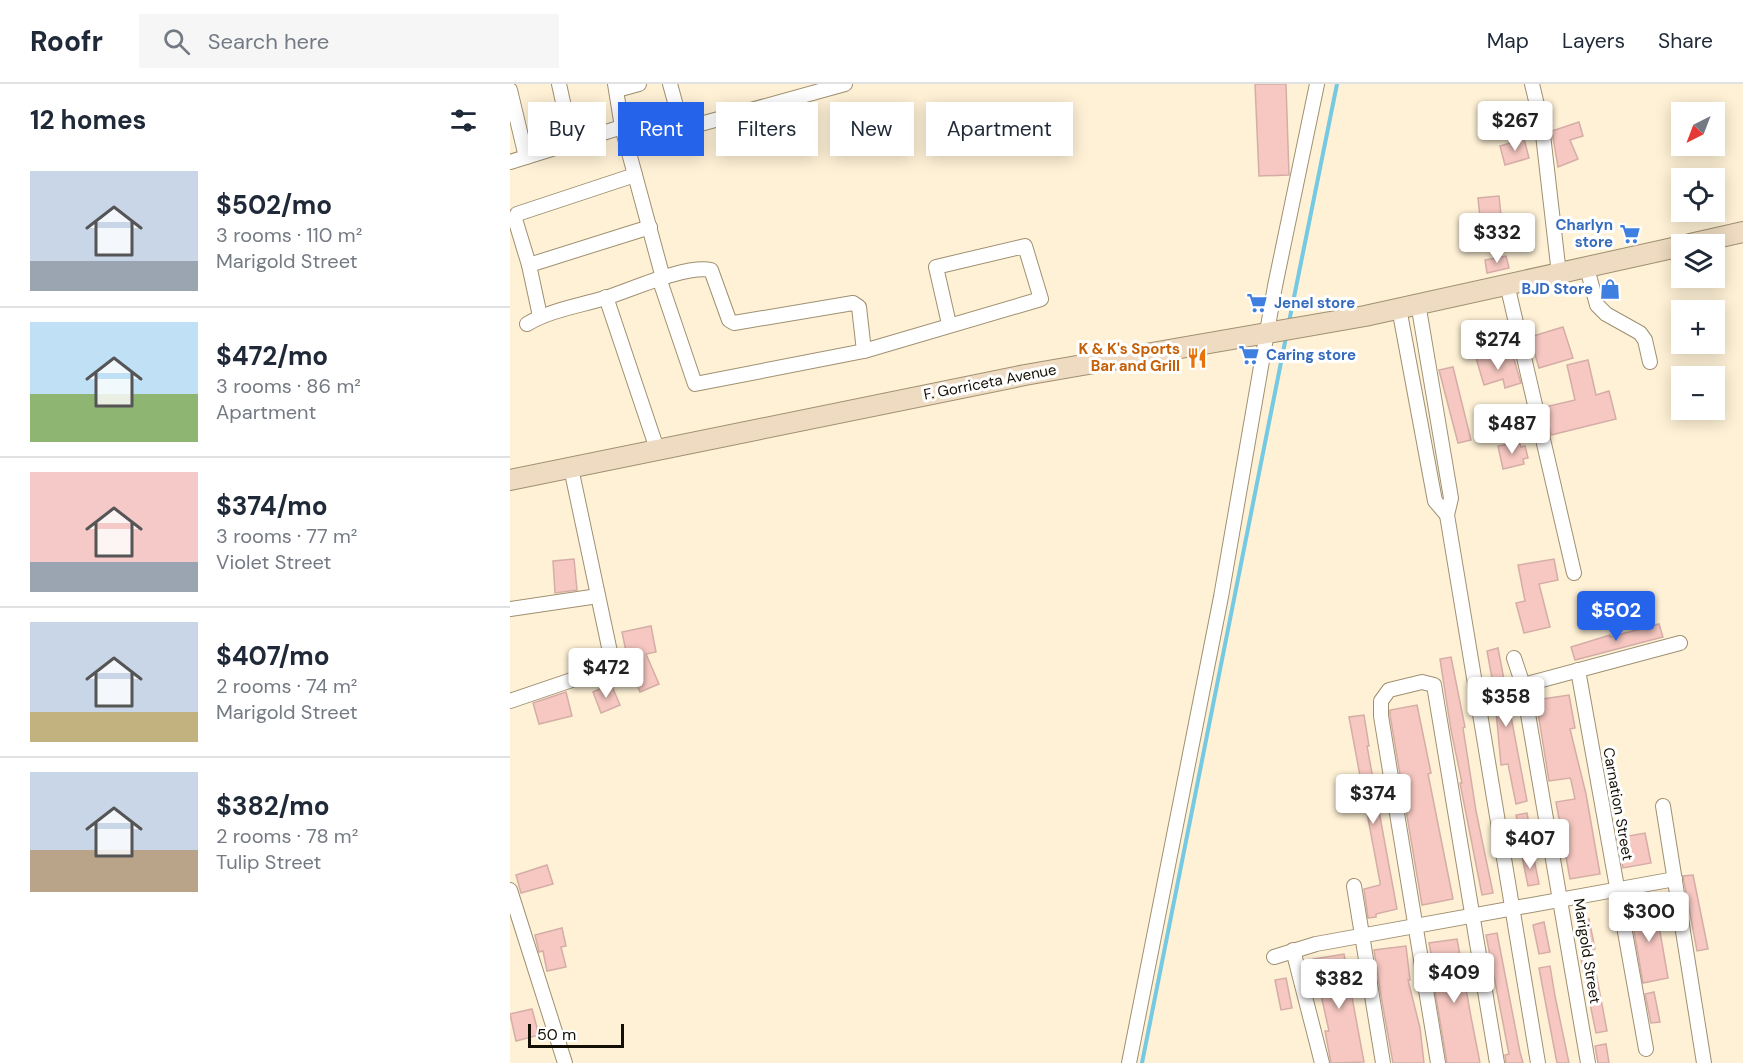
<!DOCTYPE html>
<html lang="en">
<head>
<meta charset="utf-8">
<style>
	body { margin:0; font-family:"DM Sans",sans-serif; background:#f6f6f7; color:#1f2937; height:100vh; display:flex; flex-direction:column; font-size:22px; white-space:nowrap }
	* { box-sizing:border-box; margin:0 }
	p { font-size:20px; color:#747a83 }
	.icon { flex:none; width:33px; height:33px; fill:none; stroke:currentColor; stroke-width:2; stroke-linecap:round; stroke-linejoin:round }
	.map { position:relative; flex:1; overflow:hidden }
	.sheet { display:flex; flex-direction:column; background:#fff; width:510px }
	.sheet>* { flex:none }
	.top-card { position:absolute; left:18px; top:18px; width:570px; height:54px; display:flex; gap:12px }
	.needle { width:39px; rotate:222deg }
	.fabs { position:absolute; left:1161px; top:18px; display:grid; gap:12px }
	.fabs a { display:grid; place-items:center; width:54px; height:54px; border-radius:0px; background:#fff; box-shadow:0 3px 15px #0003; font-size:30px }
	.scale { position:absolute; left:18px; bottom:15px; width:96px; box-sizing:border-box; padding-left:6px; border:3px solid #140f04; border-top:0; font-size:16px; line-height:21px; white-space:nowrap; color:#140f04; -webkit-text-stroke:4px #fff; paint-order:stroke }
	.price { position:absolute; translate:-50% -51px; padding:0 14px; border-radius:6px; background:#fff; color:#222; font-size:20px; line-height:39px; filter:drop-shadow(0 2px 3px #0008) }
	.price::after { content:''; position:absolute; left:50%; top:36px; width:18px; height:14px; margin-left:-9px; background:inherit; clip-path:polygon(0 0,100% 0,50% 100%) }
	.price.active { background:#2563eb; color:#fff }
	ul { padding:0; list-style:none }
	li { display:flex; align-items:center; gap:18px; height:150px; padding:0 30px }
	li+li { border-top:2px solid #e0e1e3 }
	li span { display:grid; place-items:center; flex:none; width:168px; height:120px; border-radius:0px; color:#555 }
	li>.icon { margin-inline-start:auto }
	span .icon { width:72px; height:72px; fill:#fffc; stroke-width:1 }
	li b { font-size:26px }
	h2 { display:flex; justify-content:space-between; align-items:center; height:72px; padding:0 30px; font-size:26px }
	.tag { padding:0 21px; border-radius:0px; background:#fff; box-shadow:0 3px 15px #0003; font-size:21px; line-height:54px }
	.tag.active { background:#2563eb; color:#fff }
	header { display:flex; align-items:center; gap:36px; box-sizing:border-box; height:84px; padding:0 30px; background:#fff; border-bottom:2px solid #e0e1e3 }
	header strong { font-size:28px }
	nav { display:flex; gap:33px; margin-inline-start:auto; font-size:21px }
	.search { width:420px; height:54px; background:#f6f6f7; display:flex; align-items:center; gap:15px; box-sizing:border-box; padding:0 21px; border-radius:0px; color:#747a83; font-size:22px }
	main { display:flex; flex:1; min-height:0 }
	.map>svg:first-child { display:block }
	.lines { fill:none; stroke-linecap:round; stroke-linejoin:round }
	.stream { stroke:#75c9e2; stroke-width:4 }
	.building { fill:#f6c8c1; stroke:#d5ada7; stroke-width:1.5 }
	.minor-casing { stroke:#9f9070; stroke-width:16 }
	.secondary-casing { stroke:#9f9070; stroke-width:22 }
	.minor { stroke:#fff; stroke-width:14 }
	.secondary { stroke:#eedbc1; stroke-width:20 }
	.labels { text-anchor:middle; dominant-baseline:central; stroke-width:6; stroke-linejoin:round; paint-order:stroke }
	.shop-label { font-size:15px; font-weight:bold; fill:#366cbe; stroke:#fff; text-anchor:end }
	.food-label { font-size:15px; font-weight:bold; fill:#c56008; stroke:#fff; text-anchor:end }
	.street-label { font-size:15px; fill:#140f04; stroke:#fff }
</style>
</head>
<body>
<header>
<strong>Roofr</strong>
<div class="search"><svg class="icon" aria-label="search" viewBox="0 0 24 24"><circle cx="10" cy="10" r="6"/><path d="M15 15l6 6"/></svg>Search here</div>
<nav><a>Map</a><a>Layers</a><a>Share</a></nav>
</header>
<main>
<section class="sheet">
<h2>12 homes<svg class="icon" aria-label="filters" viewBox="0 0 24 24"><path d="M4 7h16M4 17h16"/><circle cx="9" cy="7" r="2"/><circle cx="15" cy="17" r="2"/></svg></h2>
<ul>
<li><span style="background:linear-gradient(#c9d6e8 75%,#9aa5b1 0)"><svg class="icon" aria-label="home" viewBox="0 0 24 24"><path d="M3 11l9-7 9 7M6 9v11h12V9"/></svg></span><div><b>$502/mo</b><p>3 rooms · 110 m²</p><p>Marigold Street</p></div></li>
<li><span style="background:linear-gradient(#bfe0f5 60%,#8fb573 0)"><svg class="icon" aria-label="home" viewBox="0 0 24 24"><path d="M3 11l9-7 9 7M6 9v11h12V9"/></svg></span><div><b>$472/mo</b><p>3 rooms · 86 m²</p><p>Apartment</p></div></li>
<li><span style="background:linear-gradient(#f6c9c9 75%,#9aa5b1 0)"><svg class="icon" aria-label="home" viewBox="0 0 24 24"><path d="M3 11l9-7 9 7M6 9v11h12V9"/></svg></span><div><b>$374/mo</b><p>3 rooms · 77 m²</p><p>Violet Street</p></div></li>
<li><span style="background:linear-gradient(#c9d6e8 75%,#c2b280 0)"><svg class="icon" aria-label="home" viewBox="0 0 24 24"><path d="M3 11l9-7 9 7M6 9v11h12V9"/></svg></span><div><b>$407/mo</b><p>2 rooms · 74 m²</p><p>Marigold Street</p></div></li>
<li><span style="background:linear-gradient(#c9d6e8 65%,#b9a48a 0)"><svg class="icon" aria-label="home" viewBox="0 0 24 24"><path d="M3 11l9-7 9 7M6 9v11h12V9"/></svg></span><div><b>$382/mo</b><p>2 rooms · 78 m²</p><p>Tulip Street</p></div></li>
</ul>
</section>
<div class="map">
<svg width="1233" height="979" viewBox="0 0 1233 979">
	<rect width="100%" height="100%" fill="#fef1d6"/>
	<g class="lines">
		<g class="stream">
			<path d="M779,238L827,0"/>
			<path d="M632,979L776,253"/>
		</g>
	</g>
	<g class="building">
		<path d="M745,0H776L779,91L749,92Z"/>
		<path d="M1069,38L1073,52L1060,56L1068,75L1048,83L1042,47Z"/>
		<path d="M1014,55L1019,74L995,81L990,62Z"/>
		<path d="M989,112L992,141L971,143L968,114Z"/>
		<path d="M996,172L999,184L977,189L975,176Z"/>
		<path d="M1053,243L1063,274L1029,284L1020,253Z"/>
		<path d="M981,269L984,278L1003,272L1011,299L995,304L993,295L974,301L966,274Z"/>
		<path d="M1078,276L1086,311L1099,307L1106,335L1041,351L1035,323L1065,316L1057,281Z"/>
		<path d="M943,283L961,356L948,359L929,286Z"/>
		<path d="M1009,358L1011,363L1015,362L1018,374L1013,375L1014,380L993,385L988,362Z"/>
		<path d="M64,475L67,506L45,509L43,477Z"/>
		<path d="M1044,475L1048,496L1029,500L1040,543L1014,549L1006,519L1015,517L1008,481Z"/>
		<path d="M1149,540L1153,553L1065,576L1061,563L1100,551V553Z"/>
		<path d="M141,542L146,568L136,570L149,600L130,608L119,582L112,548Z"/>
		<path d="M988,564L1017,717L1006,720L998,680L991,681L984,605L977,567Z"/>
		<path d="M941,573L955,643L953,644L966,727L983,809L972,811L950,699H952L941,646L930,575Z"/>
		<path d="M101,600L110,621L91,629L83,608Z"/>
		<path d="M56,608L62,632L29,640L23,619Z"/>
		<path d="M1059,611L1065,644L1060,645L1076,710L1090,790L1060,795L1046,718L1065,715L1061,696L1060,694L1039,697L1026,616Z"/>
		<path d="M907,621L921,689L918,690L943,815L912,821L880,631V626Z"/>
		<path d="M854,631L859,662H857L887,825L866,830V833L858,834L854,805L870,801V798L839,633Z"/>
		<path d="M1017,729L1022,758L1012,760L1006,731Z"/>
		<path d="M1135,749L1141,779L1113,784L1107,754Z"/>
		<path d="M1023,770L1029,800L1018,802L1012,772Z"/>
		<path d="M37,781L43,800L11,809L6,791Z"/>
		<path d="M1183,791L1198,865L1187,867L1173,792Z"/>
		<path d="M1145,819L1158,894L1133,899L1120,824Z"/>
		<path d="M1079,835L1085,865L1074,867L1068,838Z"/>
		<path d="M1034,838L1040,868L1029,870L1023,841Z"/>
		<path d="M52,844L56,862L51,863L56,883L37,887L33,867L29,868L25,851Z"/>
		<path d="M987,849L1010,968L1013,979H996L995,971L999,970L976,851Z"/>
		<path d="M947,855L961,933L970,979H937L925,907L928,906L919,859Z"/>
		<path d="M896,862L900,896H898L910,944L914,979H883L871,912L864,866Z"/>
		<path d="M834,870L854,978L821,979L815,947H819L803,875Z"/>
		<path d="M1083,873L1097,947L1086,949L1071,875Z"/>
		<path d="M1040,882L1045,912L1059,979H1047L1038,932L1029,884Z"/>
		<path d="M776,894L782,924L771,926L765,896Z"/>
		<path d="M1144,908L1150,938L1141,939L1135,910Z"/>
		<path d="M22,925L29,951L6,957L0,930Z"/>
		<path d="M1096,960L1099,979H1088L1085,962Z"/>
	</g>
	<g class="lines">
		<g class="minor-casing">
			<g id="minor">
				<path d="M49,0L62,59"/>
				<path d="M105,0L112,43L153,194"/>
				<path d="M160,0L171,40L176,44L335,0"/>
				<path d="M1022,0L1032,42L1049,190"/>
				<path d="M0,6L16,73"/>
				<path d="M107,6L129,0"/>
				<path d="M0,78L112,43"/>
				<path d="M19,181L140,143"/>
				<path d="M1077,184L1087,221L1096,230L1130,249L1135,256L1140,278"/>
				<path d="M149,194L185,300L354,267L531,215L515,162L426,183L439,240"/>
				<path d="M997,200L1064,489"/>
				<path d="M96,213L147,365"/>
				<path d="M908,219L941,414L937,431L1028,979"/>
				<path d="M889,224L925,417L937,431"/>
				<path d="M30,232L19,181L5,135L7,130L125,91"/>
				<path d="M17,240C40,226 69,222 95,214C121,206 175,181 201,186L219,236L224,239L343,219L349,223L354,267"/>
				<path d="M0,525L88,512"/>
				<path d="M1004,574L1013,601"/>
				<path d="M1068,586L1136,965"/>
				<path d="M0,617L103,582L61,384"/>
				<path d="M1153,722L1194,979"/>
				<path d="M844,802L873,979"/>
				<path d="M0,806L55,979"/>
				<path d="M783,866L812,979"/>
				<path d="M764,873L806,860L1165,795"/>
				<path d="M619,979L711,513L765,202L807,0"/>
				<path d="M928,979L871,632V617L879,606L912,598L924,601L987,979"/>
				<path d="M1078,979L1013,601L1170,559"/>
			</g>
		</g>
		<g class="secondary-casing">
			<g id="secondary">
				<path d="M1180,160L1233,148"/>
				<path d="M0,396L515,291L855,232L1172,162"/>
			</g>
		</g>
		<use href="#minor" class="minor"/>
		<use href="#secondary" class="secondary"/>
	</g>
	<defs>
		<g id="supermarket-bare" transform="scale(1.62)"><path d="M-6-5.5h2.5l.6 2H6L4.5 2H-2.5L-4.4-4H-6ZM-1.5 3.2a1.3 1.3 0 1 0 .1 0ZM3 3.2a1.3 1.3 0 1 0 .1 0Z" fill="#3f7fe0" stroke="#fff" stroke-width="2.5" paint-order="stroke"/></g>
		<g id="shop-bare" transform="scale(1.62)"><path d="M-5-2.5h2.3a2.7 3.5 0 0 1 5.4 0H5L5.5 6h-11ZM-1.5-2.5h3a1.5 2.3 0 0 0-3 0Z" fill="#3f7fe0" stroke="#fff" stroke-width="2.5" paint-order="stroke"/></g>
		<g id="restaurant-bare" transform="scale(1.62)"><path d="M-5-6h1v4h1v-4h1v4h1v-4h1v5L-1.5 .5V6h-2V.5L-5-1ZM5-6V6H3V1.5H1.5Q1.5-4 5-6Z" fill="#e8710a" stroke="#fff" stroke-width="2.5" paint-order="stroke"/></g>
	</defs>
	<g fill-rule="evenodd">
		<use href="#supermarket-bare" x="1120" y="150"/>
		<use href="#shop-bare" x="1100" y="205"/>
		<use href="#supermarket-bare" x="747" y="219"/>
		<use href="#supermarket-bare" x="739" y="271"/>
		<use href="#restaurant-bare" x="687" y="274"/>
	</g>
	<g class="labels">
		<g class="shop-label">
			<text x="1103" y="141">Charlyn<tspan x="1103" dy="17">store</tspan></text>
			<text x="1083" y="205">BJD Store</text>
			<text x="764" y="219" text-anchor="start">Jenel store</text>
			<text x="756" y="271" text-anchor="start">Caring store</text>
		</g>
		<g class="food-label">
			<text x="670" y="265">K &amp; K's Sports<tspan x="670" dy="17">Bar and Grill</tspan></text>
		</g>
		<g class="street-label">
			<text transform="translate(480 298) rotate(-11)">F. Gorriceta Avenue</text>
			<text transform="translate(1108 720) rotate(80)">Carnation Street</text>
			<text transform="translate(1077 867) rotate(81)">Marigold Street</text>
		</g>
	</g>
</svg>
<div class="fabs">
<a><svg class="needle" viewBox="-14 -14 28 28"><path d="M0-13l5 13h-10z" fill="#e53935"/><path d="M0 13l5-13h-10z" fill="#747a83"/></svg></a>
<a><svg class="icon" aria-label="locate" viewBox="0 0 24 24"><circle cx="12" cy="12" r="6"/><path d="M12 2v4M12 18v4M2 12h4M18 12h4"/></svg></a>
<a><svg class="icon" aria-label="layers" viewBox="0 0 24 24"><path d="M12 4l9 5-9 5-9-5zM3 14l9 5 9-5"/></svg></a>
<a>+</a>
<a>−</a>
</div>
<div class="scale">50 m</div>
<b class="price" style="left:1005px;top:68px">$267</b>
<b class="price" style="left:987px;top:180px">$332</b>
<b class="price" style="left:988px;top:287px">$274</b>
<b class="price" style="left:1002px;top:371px">$487</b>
<b class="price active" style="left:1106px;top:558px">$502</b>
<b class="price" style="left:96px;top:615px">$472</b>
<b class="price" style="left:996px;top:644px">$358</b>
<b class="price" style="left:863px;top:741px">$374</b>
<b class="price" style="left:1020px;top:786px">$407</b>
<b class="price" style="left:1139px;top:859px">$300</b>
<b class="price" style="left:944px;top:920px">$409</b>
<b class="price" style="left:829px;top:926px">$382</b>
<div class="top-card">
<a class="tag">Buy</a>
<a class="tag active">Rent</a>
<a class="tag">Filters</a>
<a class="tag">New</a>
<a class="tag">Apartment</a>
</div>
</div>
</main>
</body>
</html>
